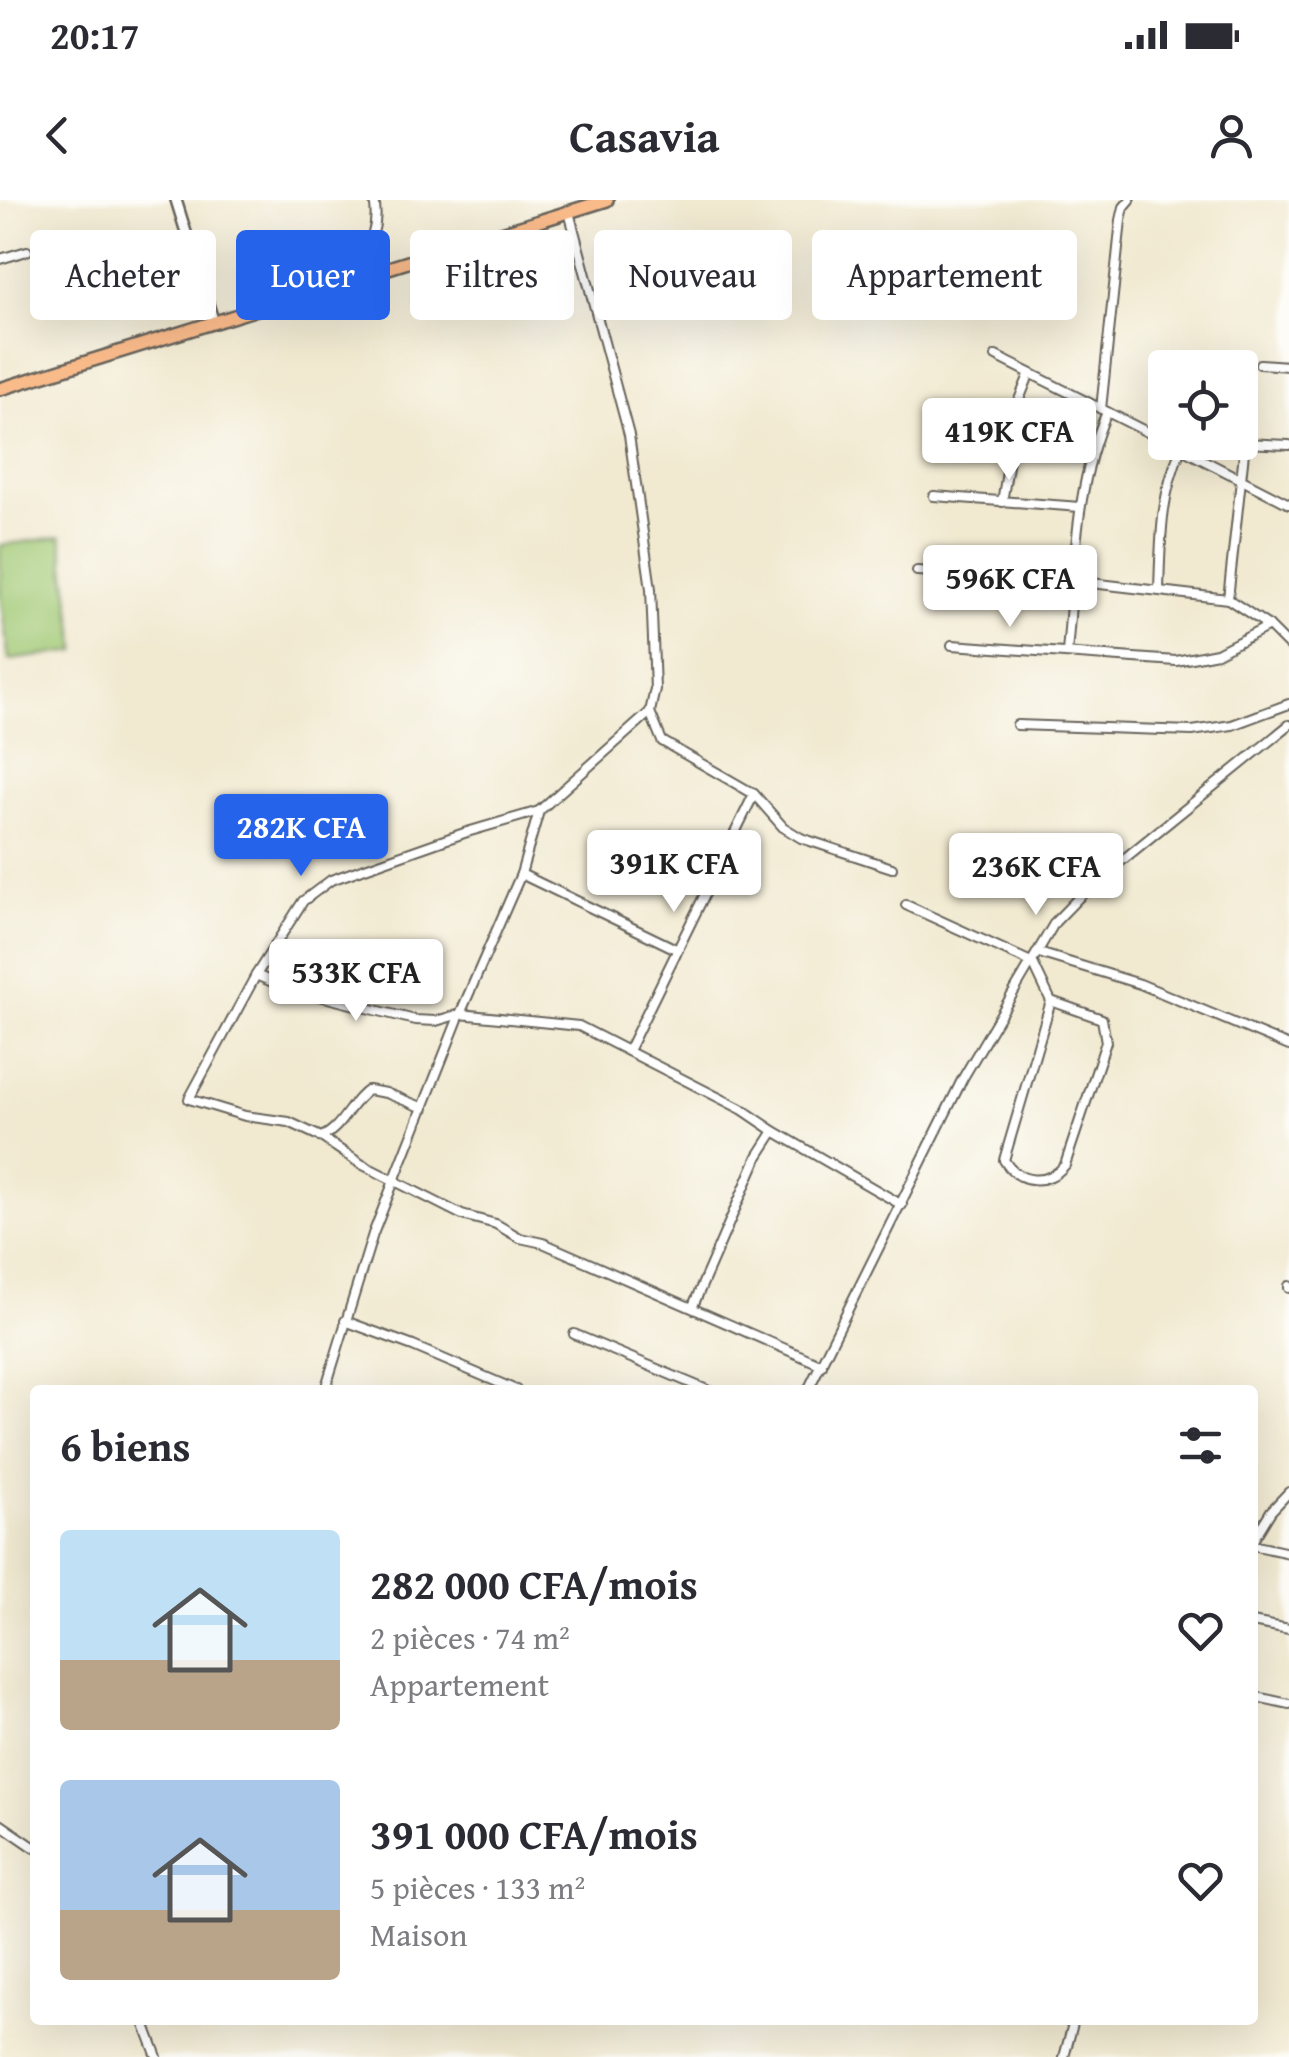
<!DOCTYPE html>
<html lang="fr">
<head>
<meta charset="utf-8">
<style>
	body { margin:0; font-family:"Gentium Book Plus",serif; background:#f2f2f3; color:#2b2b33; height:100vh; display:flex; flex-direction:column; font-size:38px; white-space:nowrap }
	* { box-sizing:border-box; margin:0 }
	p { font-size:32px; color:#7c7c81 }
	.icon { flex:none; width:55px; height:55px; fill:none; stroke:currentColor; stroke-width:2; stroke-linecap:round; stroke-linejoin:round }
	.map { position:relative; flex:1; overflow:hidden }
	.details { position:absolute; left:30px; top:1185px; width:1228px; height:640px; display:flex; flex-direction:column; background:#fff; border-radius:10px; box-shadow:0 10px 40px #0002 }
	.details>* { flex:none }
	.banner { position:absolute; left:30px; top:30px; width:1230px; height:90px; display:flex; gap:20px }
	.controls { position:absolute; left:1148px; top:150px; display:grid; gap:20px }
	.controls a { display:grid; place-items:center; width:110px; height:110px; border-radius:10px; background:#fff; box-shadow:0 10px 40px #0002; font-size:50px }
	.price { position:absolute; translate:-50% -85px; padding:0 22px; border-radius:10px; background:#fff; color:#222; font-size:32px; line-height:65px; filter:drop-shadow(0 2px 5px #0008) }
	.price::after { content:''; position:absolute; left:50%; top:60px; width:30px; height:22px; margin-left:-15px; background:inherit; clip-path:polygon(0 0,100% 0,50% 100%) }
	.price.selected { background:#2563eb; color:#fff }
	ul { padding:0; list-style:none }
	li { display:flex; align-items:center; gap:30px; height:250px; padding:0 30px }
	li span { display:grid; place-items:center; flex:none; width:280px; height:200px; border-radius:10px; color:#555 }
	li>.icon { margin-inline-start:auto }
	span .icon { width:120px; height:120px; fill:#fffc; stroke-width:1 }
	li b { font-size:42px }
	h2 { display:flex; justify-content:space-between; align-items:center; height:120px; padding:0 30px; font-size:42px }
	.tag { padding:0 35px; border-radius:10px; background:#fff; box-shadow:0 10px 40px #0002; font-size:35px; line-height:90px }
	.tag.selected { background:#2563eb; color:#fff }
	.status { display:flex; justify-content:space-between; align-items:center; height:70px; padding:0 50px; background:#fff; direction:ltr }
	.status svg { height:28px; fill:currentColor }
	header { display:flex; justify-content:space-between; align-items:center; height:130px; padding:0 30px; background:#fff; font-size:45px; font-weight:700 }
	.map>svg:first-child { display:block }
	.green { fill:#a1c974; stroke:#5e7248; stroke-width:2.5 }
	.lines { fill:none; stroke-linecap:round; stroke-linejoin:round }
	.minor-casing { stroke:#67645b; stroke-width:12 }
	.tertiary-casing { stroke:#67645b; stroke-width:14 }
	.primary-casing { stroke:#67645b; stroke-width:16 }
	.minor { stroke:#fff; stroke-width:8 }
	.tertiary { stroke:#fff; stroke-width:9 }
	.primary { stroke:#fabb8b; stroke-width:11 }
</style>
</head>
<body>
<div class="status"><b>20:17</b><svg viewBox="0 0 49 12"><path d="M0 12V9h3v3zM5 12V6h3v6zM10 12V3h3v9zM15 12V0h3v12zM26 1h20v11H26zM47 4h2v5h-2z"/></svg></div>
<header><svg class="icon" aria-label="back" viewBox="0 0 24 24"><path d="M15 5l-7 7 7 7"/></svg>Casavia<svg class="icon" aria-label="person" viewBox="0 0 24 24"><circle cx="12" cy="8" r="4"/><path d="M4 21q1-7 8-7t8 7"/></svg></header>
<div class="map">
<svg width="1289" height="1857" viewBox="0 0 1289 1857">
	<rect width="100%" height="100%" fill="#fdfcf7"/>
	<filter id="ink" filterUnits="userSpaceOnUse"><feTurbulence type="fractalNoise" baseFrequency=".01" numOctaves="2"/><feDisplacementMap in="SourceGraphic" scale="20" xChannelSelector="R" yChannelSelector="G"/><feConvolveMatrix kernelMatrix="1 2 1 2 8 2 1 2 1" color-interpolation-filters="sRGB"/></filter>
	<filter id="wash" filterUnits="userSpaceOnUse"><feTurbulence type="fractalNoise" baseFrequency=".0048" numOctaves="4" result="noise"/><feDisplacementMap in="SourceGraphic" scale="40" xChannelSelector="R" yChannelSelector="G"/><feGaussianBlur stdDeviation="2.25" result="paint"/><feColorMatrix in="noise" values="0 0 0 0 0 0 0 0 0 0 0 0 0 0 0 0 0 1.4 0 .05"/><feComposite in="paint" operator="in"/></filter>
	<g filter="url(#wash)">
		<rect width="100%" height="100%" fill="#f1e9d0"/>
		<path class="green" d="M61,337L77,451L9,460L0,396V345Z"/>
	</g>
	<g filter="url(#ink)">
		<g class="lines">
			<g class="minor-casing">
				<g id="minor">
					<path d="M0,59L27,51"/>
					<path d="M350,80C365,52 381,32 374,0"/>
					<path d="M996,156L1165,241"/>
					<path d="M1260,164L1289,166"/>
					<path d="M1101,209L1121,20L1124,7L1130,0"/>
					<path d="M1168,242L1289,304"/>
					<path d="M934,296L1080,307"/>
					<path d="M1002,302L1011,248L1008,227L1029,175"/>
					<path d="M917,371L1074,381L1228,399L1269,426L1289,446"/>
					<path d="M1159,389C1161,337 1160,298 1181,249"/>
					<path d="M1228,399L1245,243L1289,245"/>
					<path d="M952,445L1176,461L1217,453L1269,426"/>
					<path d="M1067,452C1075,371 1074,287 1107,212"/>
					<path d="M650,512L662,541L754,594L783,627L801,638L892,668"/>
					<path d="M1017,525L1192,531L1232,525L1289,504"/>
					<path d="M539,611L467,632L331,680L303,701L256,775L189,899L245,916L289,922L321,937L361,964L462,1015L496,1024L520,1038L543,1043L822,1165"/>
					<path d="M521,674L678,750"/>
					<path d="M906,705L1033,763L1051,801L1004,960C1018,984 1048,986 1065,965L1106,842L1102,819L1051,801"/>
					<path d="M1039,753L1140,784L1289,846"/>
					<path d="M256,775L284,787L415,820L436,821L460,814L579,826L743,910L774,931L902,1005"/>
					<path d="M628,851L754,594"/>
					<path d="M321,937C342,929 349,903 368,890L386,893L424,908"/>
					<path d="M1289,1086V1088"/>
					<path d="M693,1106L758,956L774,931"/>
					<path d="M345,1121L413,1146L516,1190"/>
					<path d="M574,1134L707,1190"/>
					<path d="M325,1190L373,1034L460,814L521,674L539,611L650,512L655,489L651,389L629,235L569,12"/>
					<path d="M808,1190L963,878L1055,722L1088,688L1289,525"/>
					<path d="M1252,1342L1271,1311L1289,1292"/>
					<path d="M1252,1345L1289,1353"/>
					<path d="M1252,1422L1289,1429"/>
					<path d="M1252,1496L1289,1504"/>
					<path d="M0,1624L35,1648"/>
					<path d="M143,1820L157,1857"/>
					<path d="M1064,1857L1074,1820"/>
				</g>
			</g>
			<g class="tertiary-casing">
				<path id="tertiary" d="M176,0L214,123"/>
			</g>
			<g class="primary-casing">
				<path id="primary" d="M0,189L607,0"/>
			</g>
			<use href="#minor" class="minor"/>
			<use href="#tertiary" class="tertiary"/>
			<use href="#primary" class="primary"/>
		</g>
	</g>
</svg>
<div class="controls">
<a><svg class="icon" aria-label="locate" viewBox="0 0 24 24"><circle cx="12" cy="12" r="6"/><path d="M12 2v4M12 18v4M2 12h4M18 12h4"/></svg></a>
</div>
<b class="price" style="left:1009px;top:283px">419K CFA</b>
<b class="price" style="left:1010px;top:430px">596K CFA</b>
<b class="price selected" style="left:301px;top:679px">282K CFA</b>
<b class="price" style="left:674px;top:715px">391K CFA</b>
<b class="price" style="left:1036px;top:718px">236K CFA</b>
<b class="price" style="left:356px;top:824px">533K CFA</b>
<div class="banner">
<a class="tag">Acheter</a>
<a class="tag selected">Louer</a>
<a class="tag">Filtres</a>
<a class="tag">Nouveau</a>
<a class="tag">Appartement</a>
</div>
<section class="details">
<h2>6 biens<svg class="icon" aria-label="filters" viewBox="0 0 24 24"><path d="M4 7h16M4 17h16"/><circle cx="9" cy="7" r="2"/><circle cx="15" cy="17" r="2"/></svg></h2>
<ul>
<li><span style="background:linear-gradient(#bfe0f5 65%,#b9a48a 0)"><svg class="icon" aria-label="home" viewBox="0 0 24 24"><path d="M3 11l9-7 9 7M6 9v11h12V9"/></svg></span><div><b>282 000 CFA/mois</b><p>2 pièces · 74 m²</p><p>Appartement</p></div><svg class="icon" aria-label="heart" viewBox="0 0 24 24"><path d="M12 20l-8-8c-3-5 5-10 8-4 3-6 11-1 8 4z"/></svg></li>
<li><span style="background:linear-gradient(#a9c7e8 65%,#b9a48a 0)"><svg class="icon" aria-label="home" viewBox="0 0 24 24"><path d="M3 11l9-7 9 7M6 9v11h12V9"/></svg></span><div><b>391 000 CFA/mois</b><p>5 pièces · 133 m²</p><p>Maison</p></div><svg class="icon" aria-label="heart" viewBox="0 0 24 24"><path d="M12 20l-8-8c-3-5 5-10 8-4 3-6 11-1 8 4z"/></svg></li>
</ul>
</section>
</div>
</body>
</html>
